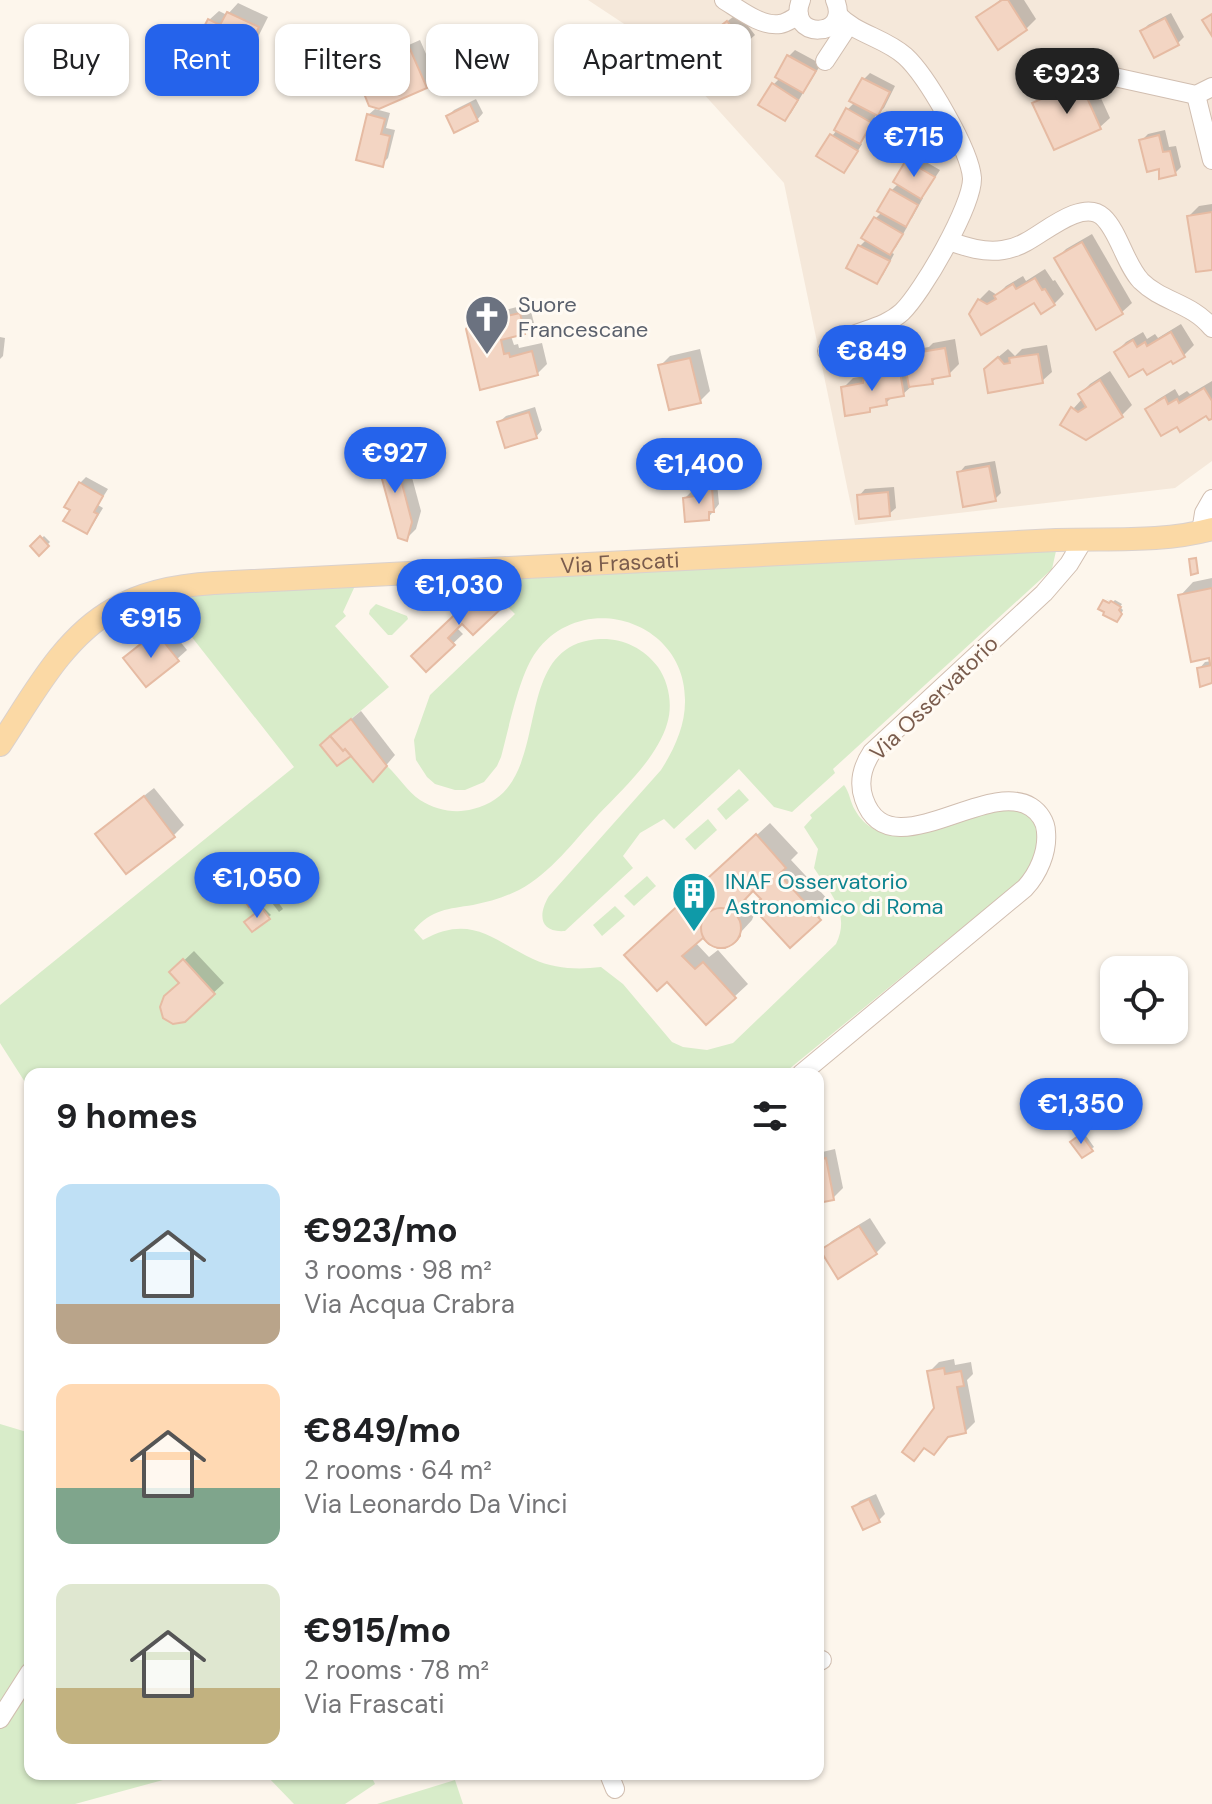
<!DOCTYPE html>
<html lang="en">
<head>
<meta charset="utf-8">
<style>
	body { margin:0; font-family:"DM Sans",sans-serif; background:#f2f2f2; color:#202124; height:100vh; display:flex; flex-direction:column; font-size:30px; white-space:nowrap }
	* { box-sizing:border-box; margin:0 }
	p { font-size:26px; color:#757577 }
	.icon { flex:none; width:44px; height:44px; fill:none; stroke:currentColor; stroke-width:2; stroke-linecap:round; stroke-linejoin:round }
	.map { position:relative; flex:1; overflow:hidden }
	.sheet { position:absolute; left:24px; top:1068px; width:800px; height:712px; display:flex; flex-direction:column; background:#fff; border-radius:16px; box-shadow:0 2px 6px #0004 }
	.sheet>* { flex:none }
	.hud { position:absolute; left:24px; top:24px; width:800px; height:72px; display:flex; gap:16px }
	.controls { position:absolute; left:1100px; top:956px; display:grid; gap:16px }
	.controls a { display:grid; place-items:center; width:88px; height:88px; border-radius:16px; background:#fff; box-shadow:0 2px 6px #0004; font-size:40px }
	.price { position:absolute; translate:-50% -68px; padding:0 18px; border-radius:28px; background:#2563eb; color:#fff; font-size:26px; line-height:52px; filter:drop-shadow(0 2px 4px #0008) }
	.price::after { content:''; position:absolute; left:50%; top:48px; width:24px; height:18px; margin-left:-12px; background:inherit; clip-path:polygon(0 0,100% 0,50% 100%) }
	.price.selected { background:#222; color:#fff }
	ul { padding:0; list-style:none }
	li { display:flex; align-items:center; gap:24px; height:200px; padding:0 32px }
	li span { display:grid; place-items:center; flex:none; width:224px; height:160px; border-radius:16px; color:#555 }
	li>.icon { margin-inline-start:auto }
	span .icon { width:96px; height:96px; fill:#fffc; stroke-width:1 }
	li b { font-size:34px }
	h2 { display:flex; justify-content:space-between; align-items:center; height:96px; padding:0 32px; font-size:34px }
	.pill { padding:0 28px; border-radius:16px; background:#fff; box-shadow:0 2px 6px #0004; font-size:28px; line-height:72px }
	.pill.selected { background:#2563eb; color:#fff }
	.map>svg:first-child { display:block }
	.residential { fill:#f5e8da }
	.green { fill:#d8ecc9 }
	.shadow { fill:#0003 }
	.building { fill:#f3d5c3; stroke:#e6bba3; stroke-width:2 }
	.lines { fill:none; stroke-linecap:round; stroke-linejoin:round }
	.minor-casing { stroke:#d1beb0; stroke-width:20 }
	.major-casing { stroke:#dad1cd; stroke-width:24 }
	.minor { stroke:#fff; stroke-width:18 }
	.major { stroke:#fbd9a5; stroke-width:22 }
	.labels { text-anchor:middle; dominant-baseline:central; stroke-width:6; stroke-linejoin:round; paint-order:stroke }
	.worship-label { font-size:22px; fill:#5b616d; stroke:#fffaf3; text-anchor:start }
	.street-label { font-size:22px; fill:#7a5c4d; stroke:#fffaf3 }
	.culture-label { font-size:22px; fill:#0d838f; stroke:#fffaf3; text-anchor:start }
</style>
</head>
<body>
<div class="map">
<svg width="1212" height="1804" viewBox="0 0 1212 1804">
	<rect width="100%" height="100%" fill="#fdf6ec"/>
	<path class="residential" d="M588,0H1212V461L1175,488L855,525L784,183L665,51Z"/>
	<g class="green">
		<path d="M1056,551L1052,569L833,769L835,773L792,812L774,807L739,769L674,829L664,819L640,833L623,856L633,868L565,931C539,933 538,914 549,896L661,770C674,750 685,726 685,702C687,621 583,588 536,652C519,675 509,728 501,757L497,766L484,782L465,790H455L435,784L427,777L416,760L414,740L430,695L515,614L486,585L462,607L403,589V586L480,579Z"/>
		<path d="M349,581L354,588L343,612L346,616L335,626L389,687L320,745L351,756L373,782L387,766C399,777 407,791 420,800C436,810 455,814 473,809C560,789 503,644 600,639C622,638 644,648 658,667C669,683 673,705 667,724C657,758 622,790 598,815C574,841 551,873 519,890C505,897 489,902 473,905C448,909 432,909 414,930L423,940C471,914 491,939 533,959C555,969 578,970 601,967L623,984L672,1042L683,1047L707,1050L733,1043L836,944C851,913 830,893 814,868L818,849L804,827L812,818L810,815L844,785C850,793 850,802 855,810C866,830 886,837 907,834L997,805L1021,806L1038,825L1039,854L1024,877L783,1074H30V1090L0,1043V1005L294,767L158,594Z"/>
		<path d="M376,604L407,616L408,619L392,635H388L369,614L370,610Z"/>
		<path d="M739,789L749,800L726,820L717,809Z"/>
		<path d="M708,819L717,830L695,850L685,839Z"/>
		<path d="M647,876L656,886L634,906L624,896Z"/>
		<path d="M615,906L625,916L602,936L593,925Z"/>
		<path d="M0,1424L30,1433V1774H185L75,1804H0Z"/>
		<path d="M265,1774H370L375,1784L345,1804H294Z"/>
		<path d="M455,1780L463,1804H377Z"/>
	</g>
	<g class="shadow">
		<path d="M1000,0H1024L1036,19L1026,29L999,47L979,17Z"/>
		<path d="M238,3L268,17L253,47L243,57L209,20L219,11L227,15Z"/>
		<path d="M738,13L755,35L745,44L696,46Z"/>
		<path d="M1171,13L1184,37L1178,43L1142,31L1148,25Z"/>
		<path d="M420,40L436,77L426,87L365,92L375,82L398,72L392,58L402,48Z"/>
		<path d="M795,50L821,64L809,84L802,92L803,93L791,113L785,119L773,85L780,78L777,76L789,56Z"/>
		<path d="M870,73L895,86L884,108L876,115L866,135L859,142L862,144L850,164L844,171L832,136L838,129L848,109L855,102L852,101L864,79Z"/>
		<path d="M1090,74L1110,118L1100,127L1035,104L1045,94Z"/>
		<path d="M476,99L483,113L477,120L448,116L454,110Z"/>
		<path d="M375,109L390,113L386,128L395,130L388,158L382,164L368,115Z"/>
		<path d="M1165,130L1169,147L1176,146L1181,167L1175,173L1162,167L1142,140L1148,134Z"/>
		<path d="M914,155L940,170L927,190L921,197L923,198L912,218L905,225L907,227L896,247L890,252L894,254L883,275L877,282L849,267L860,246L867,239L876,218L883,211L880,210L892,190L899,183L896,181L908,161Z"/>
		<path d="M1212,204V268L1189,216L1199,206Z"/>
		<path d="M1092,234L1132,303L1122,312L1096,327L1057,258L1066,249Z"/>
		<path d="M1045,269L1053,281L1055,280L1064,294L1054,304L1035,300L971,314L979,300L989,290L997,295L1006,286L1023,276L1026,281Z"/>
		<path d="M529,304L534,323L524,332L511,336L514,345L518,344L519,348L542,343L547,364L537,374L482,387L468,330L482,316Z"/>
		<path d="M1181,324L1194,345L1184,355L1174,361L1172,358L1144,366L1116,352L1126,342L1143,332L1147,339L1155,334L1158,338Z"/>
		<path d="M0,337L5,338L3,356L0,359Z"/>
		<path d="M955,339L959,364L949,374L938,376L932,382L913,385L903,394L893,396L886,403L874,405L869,410L843,388L853,378L871,375L875,371L888,369L891,365L907,362L906,359L916,349L929,347L933,343Z"/>
		<path d="M1047,345L1052,372L1042,381L990,390L996,359L1008,349L1015,356L1022,349Z"/>
		<path d="M700,349L710,391L700,401L660,366L670,356Z"/>
		<path d="M1110,371L1132,405L1122,415L1086,438L1073,409L1083,398L1080,394L1090,384Z"/>
		<path d="M1212,381V416L1207,413L1147,409L1157,400L1175,389L1179,396L1187,391L1190,394Z"/>
		<path d="M535,407L542,430L536,437L499,422L506,416Z"/>
		<path d="M403,444L421,511L416,529L406,539L378,458L388,448Z"/>
		<path d="M995,461L1001,493L995,499L959,473L965,466Z"/>
		<path d="M86,477L108,489L98,505L103,508L92,526L86,532L80,483Z"/>
		<path d="M717,483L719,504L708,518L685,498L691,492H697L703,484Z"/>
		<path d="M894,487L896,508L889,514L859,496L865,489Z"/>
		<path d="M44,536L50,542L39,553L33,546Z"/>
		<path d="M497,577L514,593L473,633L463,621L456,627L463,634L426,669L413,656Z"/>
		<path d="M1212,578V681L1199,669L1205,662L1212,661L1180,596L1193,582Z"/>
		<path d="M1106,599L1113,602L1115,600L1122,604L1120,607L1123,610L1120,617L1117,610L1119,606Z"/>
		<path d="M166,624L187,650L177,659L135,648Z"/>
		<path d="M361,711L395,755L382,770L343,726Z"/>
		<path d="M154,788L184,825L174,835L127,872L107,825Z"/>
		<path d="M770,823L798,853L791,860L833,905L790,946L764,899L754,888L744,897L752,905L754,915L752,920L730,944L703,935L695,942L709,957L718,950L748,984L706,1023L640,942Z"/>
		<path d="M253,890L258,897L256,900L271,915L252,930L259,912L245,897Z"/>
		<path d="M276,899L283,909L279,912L272,903Z"/>
		<path d="M194,951L224,983L184,1020L181,983L172,972Z"/>
		<path d="M1084,1133L1094,1147L1091,1149L1075,1140Z"/>
		<path d="M835,1149L843,1188L833,1198L818,1201V1153Z"/>
		<path d="M870,1218L886,1243L876,1253L822,1250L832,1241Z"/>
		<path d="M954,1359L955,1365L971,1362L973,1374L967,1380L975,1422L965,1432L950,1434L934,1453L925,1446L936,1409L929,1372L939,1362Z"/>
		<path d="M876,1494L885,1514L879,1520L854,1507L860,1501Z"/>
		<path d="M818,1592H823V1637L818,1643Z"/>
	</g>
	<g class="building">
		<path d="M1002,0H1008L1027,30L998,50L976,17Z"/>
		<path d="M227,12L259,27L244,60L198,38L208,19L220,25Z"/>
		<path d="M1212,14V36L1202,20Z"/>
		<path d="M1165,18L1179,45L1154,58L1140,31Z"/>
		<path d="M727,21L747,46L704,80L684,55Z"/>
		<path d="M410,49L427,88L379,109L369,106L363,91L397,77L389,58Z"/>
		<path d="M787,55L816,71L803,93L775,77Z"/>
		<path d="M862,78L890,92L878,116L849,101Z"/>
		<path d="M1080,82L1101,129L1054,150L1032,103Z"/>
		<path d="M772,83L798,100L785,121L758,105Z"/>
		<path d="M470,104L478,121L454,133L446,116Z"/>
		<path d="M846,108L872,123L860,144L834,130Z"/>
		<path d="M367,114L385,119L381,134L390,136L383,167L356,160Z"/>
		<path d="M830,134L858,151L844,173L816,156Z"/>
		<path d="M1159,135L1163,152L1170,151L1176,175L1159,179V169L1147,172L1139,140Z"/>
		<path d="M906,160L935,177L921,199L893,182Z"/>
		<path d="M890,189L918,205L906,227L877,211Z"/>
		<path d="M1212,212V270L1196,272L1187,216Z"/>
		<path d="M874,217L903,234L890,255L861,238Z"/>
		<path d="M1082,242L1123,314L1096,330L1054,258Z"/>
		<path d="M858,245L890,261L877,284L846,268Z"/>
		<path d="M1035,278L1042,290L1045,289L1055,305L1041,314L1034,303L981,335L969,314L978,299L987,304L996,299L994,296L1013,284L1016,289Z"/>
		<path d="M520,313L525,334L501,340L504,354L509,353L510,357L532,351L538,375L480,390L466,329L469,325Z"/>
		<path d="M1171,332L1185,357L1173,364L1171,361L1147,375L1143,369L1129,377L1114,352L1133,340L1137,347L1145,342L1147,346Z"/>
		<path d="M945,348L950,376L932,379L933,384L909,387L904,358L922,355L921,352Z"/>
		<path d="M1038,354L1043,383L988,393L984,369L998,357L1004,364L1010,363L1009,358Z"/>
		<path d="M690,358L701,403L669,410L658,365Z"/>
		<path d="M900,371L904,396L886,399L887,405L870,408V412L845,416L841,387L863,383V380L880,377L879,374Z"/>
		<path d="M1100,380L1123,417L1086,440L1060,425L1071,407L1078,412L1086,407L1078,394Z"/>
		<path d="M1204,388L1212,401V419L1209,420L1206,416L1180,432L1177,427L1161,436L1145,409L1165,397L1168,404L1177,399L1179,403Z"/>
		<path d="M529,412L537,438L505,448L497,422Z"/>
		<path d="M394,453L412,522L407,541L398,538L376,457Z"/>
		<path d="M989,466L996,501L963,507L957,472Z"/>
		<path d="M79,482L103,496L94,512L98,514L87,534L63,521L70,510L64,507Z"/>
		<path d="M712,488L714,512H709V520L685,522L683,498L695,496V489Z"/>
		<path d="M888,492L890,516L859,519L857,495Z"/>
		<path d="M40,536L49,546L39,556L30,546Z"/>
		<path d="M1196,558L1198,573L1191,575L1189,559Z"/>
		<path d="M486,585L506,604L473,635L462,624L448,638L455,645L426,672L411,656Z"/>
		<path d="M1212,588V663L1210,664L1209,658L1191,662L1178,595Z"/>
		<path d="M1103,600L1109,603L1111,601L1121,607L1119,610L1122,614L1117,622L1103,615L1104,612L1098,609Z"/>
		<path d="M156,632L179,661L146,687L123,658Z"/>
		<path d="M1212,665V683L1200,687L1197,668Z"/>
		<path d="M351,719L387,766L373,782L345,749L343,751L330,736Z"/>
		<path d="M330,736L343,751L345,749L351,756L337,766L320,745Z"/>
		<path d="M144,796L175,837L126,874L95,834Z"/>
		<path d="M756,834L786,868L779,874L821,920L790,948L752,907L761,899L753,891L733,912L740,922V936L736,941L725,948H718L709,944L703,938L682,956L695,969L703,962L736,998L706,1025L667,982L657,991L624,955Z"/>
		<path d="M250,891L257,901L249,907L242,897Z"/>
		<path d="M262,908L270,919L252,932L244,922Z"/>
		<circle cx="721" cy="928" r="20"/>
		<path d="M183,959L215,994L185,1022L173,1024L163,1018L160,1007L164,996L179,983L169,972Z"/>
		<path d="M1081,1134L1093,1151L1082,1158L1070,1142Z"/>
		<path d="M826,1158L834,1200L818,1203V1160Z"/>
		<path d="M859,1226L877,1254L838,1279L820,1250Z"/>
		<path d="M944,1368L945,1374L961,1371L964,1386L957,1387L966,1433L948,1437L934,1455L924,1448L914,1461L902,1452L934,1408L927,1371Z"/>
		<path d="M869,1499L880,1522L863,1530L852,1507Z"/>
	</g>
	<g class="lines">
		<g class="minor-casing">
			<g id="minor">
				<path d="M724,0C739,9 761,27 780,24C787,23 793,18 799,15"/>
				<path d="M801,0C785,40 852,39 835,0"/>
				<path d="M825,61L848,26"/>
				<path d="M1051,63L1196,95L1212,87"/>
				<path d="M1196,95L1212,160"/>
				<path d="M949,241C966,247 984,253 1003,250C1010,249 1019,246 1026,242C1044,233 1083,198 1103,217C1119,232 1125,264 1141,281C1162,302 1192,303 1212,328"/>
				<path d="M827,351C847,330 880,332 902,312C922,293 973,205 972,178C970,150 926,75 905,56C885,38 856,34 838,15"/>
				<path d="M1201,532L1204,513L1212,499"/>
				<path d="M801,1074L1025,888C1038,874 1048,852 1046,832C1046,822 1039,812 1031,807C986,778 889,871 864,799C858,782 862,767 872,752L1044,593L1069,564L1084,539"/>
				<path d="M818,1662L822,1660"/>
				<path d="M0,1719L30,1672"/>
				<path d="M609,1774L615,1789"/>
			</g>
		</g>
		<g class="major-casing">
			<g id="major">
				<path id="s1" d="M0,745C32,697 62,638 114,609C144,591 180,585 214,583L1056,540C1108,538 1161,543 1212,529"/>
			</g>
		</g>
		<use href="#minor" class="minor"/>
		<use href="#major" class="major"/>
	</g>
	<defs>
		<g id="church-pin" transform="scale(2.3)"><path d="M0 17L-7.5 6A9.5 9.5 0 1 1 7.5 6Z" fill="#6b7280" stroke="#fffaf3"/><path d="M-1.2-6h2.4v3.5h3.3v2.4h-3.3V6h-2.4V-.1h-3.3v-2.4h3.3Z" fill="#fff"/></g>
		<g id="building-pin" transform="scale(2.3)"><path d="M0 17L-7.5 6A9.5 9.5 0 1 1 7.5 6Z" fill="#0f9aa8" stroke="#fffaf3"/><path d="M-4-6H4V6H1V3H-1V6H-4ZM-2.5-4.3h1.7v1.8h-1.7ZM.8-4.3h1.7v1.8H.8ZM-2.5-1h1.7V.8h-1.7ZM.8-1h1.7V.8H.8Z" fill="#fff"/></g>
	</defs>
	<g fill-rule="evenodd">
		<use href="#church-pin" x="487" y="317"/>
		<use href="#building-pin" x="694" y="894"/>
	</g>
	<g class="labels">
		<g class="worship-label">
			<text x="518" y="304">Suore<tspan x="518" dy="25">Francescane</tspan></text>
		</g>
		<g class="street-label">
			<text stroke="none"><textPath href="#s1" startOffset="690">Via Frascati</textPath></text>
			<text transform="translate(934 698) rotate(-44)">Via Osservatorio</text>
		</g>
		<g class="culture-label">
			<text x="725" y="881">INAF Osservatorio<tspan x="725" dy="25">Astronomico di Roma</tspan></text>
		</g>
	</g>
</svg>
<div class="controls">
<a><svg class="icon" aria-label="locate" viewBox="0 0 24 24"><circle cx="12" cy="12" r="6"/><path d="M12 2v4M12 18v4M2 12h4M18 12h4"/></svg></a>
</div>
<b class="price selected" style="left:1067px;top:116px">€923</b>
<b class="price" style="left:914px;top:179px">€715</b>
<b class="price" style="left:872px;top:393px">€849</b>
<b class="price" style="left:395px;top:495px">€927</b>
<b class="price" style="left:699px;top:506px">€1,400</b>
<b class="price" style="left:459px;top:627px">€1,030</b>
<b class="price" style="left:151px;top:660px">€915</b>
<b class="price" style="left:257px;top:920px">€1,050</b>
<b class="price" style="left:1081px;top:1146px">€1,350</b>
<div class="hud">
<a class="pill">Buy</a>
<a class="pill selected">Rent</a>
<a class="pill">Filters</a>
<a class="pill">New</a>
<a class="pill">Apartment</a>
</div>
<section class="sheet">
<h2>9 homes<svg class="icon" aria-label="filters" viewBox="0 0 24 24"><path d="M4 7h16M4 17h16"/><circle cx="9" cy="7" r="2"/><circle cx="15" cy="17" r="2"/></svg></h2>
<ul>
<li><span style="background:linear-gradient(#bfe0f5 75%,#b9a48a 0)"><svg class="icon" aria-label="home" viewBox="0 0 24 24"><path d="M3 11l9-7 9 7M6 9v11h12V9"/></svg></span><div><b>€923/mo</b><p>3 rooms · 98 m²</p><p>Via Acqua Crabra</p></div></li>
<li><span style="background:linear-gradient(#ffd9b3 65%,#7fa58c 0)"><svg class="icon" aria-label="home" viewBox="0 0 24 24"><path d="M3 11l9-7 9 7M6 9v11h12V9"/></svg></span><div><b>€849/mo</b><p>2 rooms · 64 m²</p><p>Via Leonardo Da Vinci</p></div></li>
<li><span style="background:linear-gradient(#dfe7d0 65%,#c2b280 0)"><svg class="icon" aria-label="home" viewBox="0 0 24 24"><path d="M3 11l9-7 9 7M6 9v11h12V9"/></svg></span><div><b>€915/mo</b><p>2 rooms · 78 m²</p><p>Via Frascati</p></div></li>
</ul>
</section>
</div>
</body>
</html>
